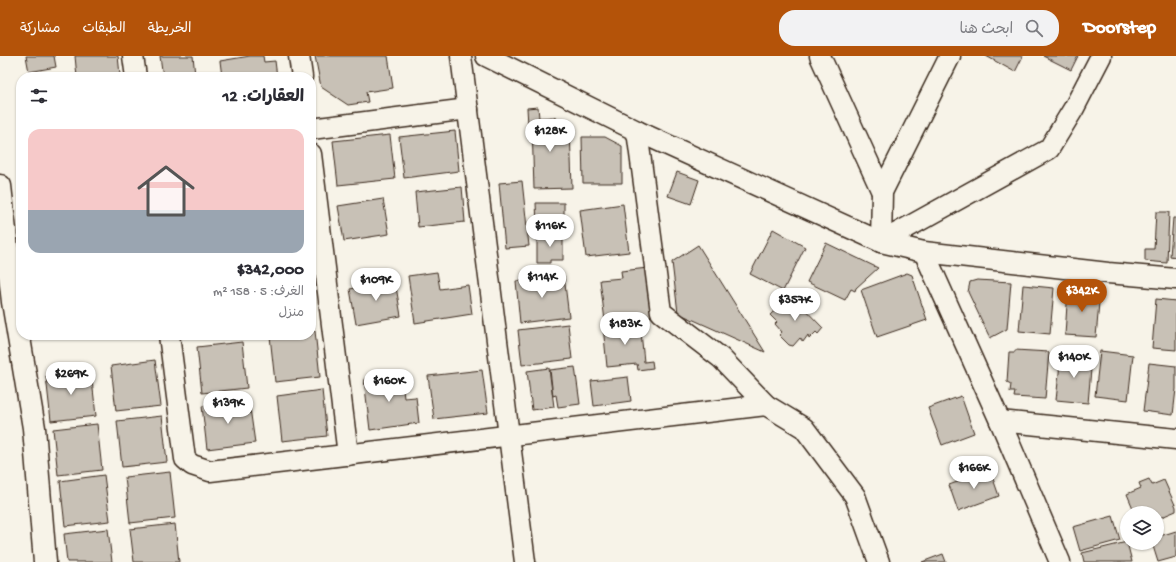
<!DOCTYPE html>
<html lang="ar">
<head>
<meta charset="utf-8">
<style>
	body { margin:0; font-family:"Gochi Hand","Playpen Sans Arabic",sans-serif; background:#f2f2f3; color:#2b2b33; direction:rtl; height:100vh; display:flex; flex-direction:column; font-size:15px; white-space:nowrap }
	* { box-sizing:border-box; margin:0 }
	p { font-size:13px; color:#7c7c81 }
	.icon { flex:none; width:22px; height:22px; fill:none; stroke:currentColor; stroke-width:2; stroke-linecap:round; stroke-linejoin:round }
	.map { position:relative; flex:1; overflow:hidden; direction:ltr }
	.panel { position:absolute; left:16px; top:16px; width:300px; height:268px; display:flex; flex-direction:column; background:#fff; border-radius:16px; box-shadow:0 1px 3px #0004; direction:rtl }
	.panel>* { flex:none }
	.fabs { position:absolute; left:1120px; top:450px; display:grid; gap:8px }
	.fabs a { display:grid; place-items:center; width:44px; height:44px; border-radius:50%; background:#fff; box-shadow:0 1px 3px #0004; font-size:20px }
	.price { position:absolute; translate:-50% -34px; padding:0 9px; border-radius:14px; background:#fff; color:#222; font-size:13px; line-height:26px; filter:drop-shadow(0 1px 2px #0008) }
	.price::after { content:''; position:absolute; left:50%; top:24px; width:12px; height:9px; margin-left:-6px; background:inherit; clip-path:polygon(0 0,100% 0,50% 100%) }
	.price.current { background:#b45309; color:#fff }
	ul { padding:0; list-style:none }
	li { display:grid; align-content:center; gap:8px; height:212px; padding:0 12px }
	li span { display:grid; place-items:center; height:124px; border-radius:12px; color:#555 }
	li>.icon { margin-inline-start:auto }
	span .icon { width:72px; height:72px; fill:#fffc; stroke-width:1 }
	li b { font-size:17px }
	h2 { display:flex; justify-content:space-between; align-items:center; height:48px; padding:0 12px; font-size:17px }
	header { display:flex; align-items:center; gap:24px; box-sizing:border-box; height:56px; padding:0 20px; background:#b45309; color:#fff }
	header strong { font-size:19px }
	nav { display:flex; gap:22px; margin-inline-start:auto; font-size:14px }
	.search { width:280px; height:36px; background:#f2f2f3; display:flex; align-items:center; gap:10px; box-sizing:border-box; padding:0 14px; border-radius:16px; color:#7c7c81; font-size:15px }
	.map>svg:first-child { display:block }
	.building { fill:#c8c1b6; stroke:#3b2a1e }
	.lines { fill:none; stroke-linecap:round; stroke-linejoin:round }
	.street-casing { stroke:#3b2a1e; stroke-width:23 }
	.primary-casing { stroke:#3b2a1e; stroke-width:25 }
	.street { stroke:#f7f3e8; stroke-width:20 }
	.primary { stroke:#f7f3e8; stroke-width:22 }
</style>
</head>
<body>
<header>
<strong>Doorstep</strong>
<div class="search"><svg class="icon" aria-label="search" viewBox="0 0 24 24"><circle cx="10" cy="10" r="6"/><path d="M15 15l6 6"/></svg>ابحث هنا</div>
<nav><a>الخريطة</a><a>الطبقات</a><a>مشاركة</a></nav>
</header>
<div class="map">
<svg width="1176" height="506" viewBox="0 0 1176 506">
	<rect width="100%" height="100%" fill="#f7f3e8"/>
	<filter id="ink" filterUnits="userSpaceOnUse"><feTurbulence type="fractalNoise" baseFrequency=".025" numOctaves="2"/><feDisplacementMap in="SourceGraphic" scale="8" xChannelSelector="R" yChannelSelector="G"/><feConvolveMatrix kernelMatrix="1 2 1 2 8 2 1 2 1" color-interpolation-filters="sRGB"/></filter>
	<g filter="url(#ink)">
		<g class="building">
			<path d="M26,0H54L56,11L29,16Z"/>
			<path d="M75,0H118L120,19L106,21H77Z"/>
			<path d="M160,0H193L195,19L209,18L210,21H163Z"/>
			<path d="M250,0H263L264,6L275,5L277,21H222L220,5Z"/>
			<path d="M315,0H388L393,32L366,36L368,46L348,49L321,31Z"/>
			<path d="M986,0H1023L1015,16Z"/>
			<path d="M1043,0H1078L1071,14Z"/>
			<path d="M538,51L539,62L555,61L556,72H570L572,132L534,133L532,69H528L527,52Z"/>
			<path d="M455,75L459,115L404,122L399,81Z"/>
			<path d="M390,79L395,123L338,129L333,85Z"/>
			<path d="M582,81H605L622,90V127H583Z"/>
			<path d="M677,116L699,124L691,148L668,140Z"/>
			<path d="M522,125L529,190L505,192L499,127Z"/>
			<path d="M462,131L465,166L418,171L415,136Z"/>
			<path d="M383,143L389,178L344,185L338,150Z"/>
			<path d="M536,147H564V175H546V169H537Z"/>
			<path d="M623,148L629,196L586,201L580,154Z"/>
			<path d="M1156,156H1169L1167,207L1145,205V193H1154Z"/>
			<path d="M1173,162H1176V201L1170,200Z"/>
			<path d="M773,173L805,191L783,235L750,218Z"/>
			<path d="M553,176H563V204H550V207H537V181H553Z"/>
			<path d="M826,187L878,212L856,232L855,235L851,233L845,244L807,226Z"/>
			<path d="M698,189L765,296L678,257L672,206Z"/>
			<path d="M648,212L654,260L605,265L600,224L622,222L621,215Z"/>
			<path d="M437,216L440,233L468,229L472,258L415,267L408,220Z"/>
			<path d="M907,217L912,219L927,264L877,281L861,234Z"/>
			<path d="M564,220L569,261L520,267L516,225Z"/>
			<path d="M977,224L1011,226L1007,273L990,282L968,236L970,226Z"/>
			<path d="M395,225L401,260L356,268L350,233Z"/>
			<path d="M1023,229L1054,232L1050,278L1019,275Z"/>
			<path d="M1068,233L1100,235L1096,281L1065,279Z"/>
			<path d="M791,239L823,272L818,278L816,276L809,283L808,279L803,286L800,282L793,290L789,289L779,279L782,276L775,268L777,266L770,259Z"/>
			<path d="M1156,243L1176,245V294L1152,292Z"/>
			<path d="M640,266L644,306L652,305L653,312L638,314L637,308L607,311L603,270Z"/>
			<path d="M568,268L572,303L522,309L518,274Z"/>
			<path d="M315,275L320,321L275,326L270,280L282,279H311V276Z"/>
			<path d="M242,286L247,332L202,337L197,291Z"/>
			<path d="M1015,294L1049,296L1045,343L1014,341L1015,336H1010L1011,328L1007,326L1009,296H1015Z"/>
			<path d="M1100,295L1133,299L1128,344L1095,340Z"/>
			<path d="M1061,299L1092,302L1088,347L1056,344Z"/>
			<path d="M155,304L161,350L116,355L111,310Z"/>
			<path d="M1149,307L1176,310V333L1173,359L1143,355Z"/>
			<path d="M575,311L580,348L558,351L556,339L553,340L550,314Z"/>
			<path d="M549,312L554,351L532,354L527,315Z"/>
			<path d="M482,314L488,357L434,363L428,320Z"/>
			<path d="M91,315L96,360L51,365L46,320Z"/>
			<path d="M401,318L404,342L416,341L419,367L370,374L364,323Z"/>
			<path d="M628,321L631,345L594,350L591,325Z"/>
			<path d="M322,334L327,380L282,385L277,340Z"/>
			<path d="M961,340L974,377L942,389L928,352Z"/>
			<path d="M249,345L255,387L207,393L202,350Z"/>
			<path d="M162,360L167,406L122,411L117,365Z"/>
			<path d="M97,368L102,414L58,419L53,373Z"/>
			<path d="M990,414L999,440L958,455L949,429Z"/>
			<path d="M170,416L175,462L130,467L125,421Z"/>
			<path d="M104,419L110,465L65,470L60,425Z"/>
			<path d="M1149,423L1152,429L1164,424L1176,451V455L1157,463V457H1135L1127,438L1141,432L1139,427Z"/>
			<path d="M1113,460L1120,484L1080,495L1073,471Z"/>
			<path d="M175,468L179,506H134L130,473Z"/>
			<path d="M108,473L112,506H67L64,478Z"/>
			<path d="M1176,475V501L1158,506L1152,487H1157V481Z"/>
			<path d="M1127,486L1132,506H1084L1082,497Z"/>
			<path d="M943,498L946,506H922Z"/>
		</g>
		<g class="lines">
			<g class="street-casing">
				<g id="street">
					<path d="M133,0L136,21"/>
					<path d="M299,0L302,21"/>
					<path d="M461,0L525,506"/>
					<path d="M486,0L637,75L881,186L924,196L1108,217L1176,223"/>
					<path d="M820,0L882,136"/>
					<path d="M311,73L468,53"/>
					<path d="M637,75L661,256L721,302L766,349L804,372L855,440L879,506"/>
					<path d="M311,98L348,399"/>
					<path d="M881,186L1049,93L1074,52L1101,0"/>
					<path d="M881,186L882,136L950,0"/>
					<path d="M924,196L1000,365L1060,506"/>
					<path d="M169,279L185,403L192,409L210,415L766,349"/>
					<path d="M1000,365L1176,383"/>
				</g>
			</g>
			<g class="primary-casing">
				<path id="primary" d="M0,130L13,246L34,372L45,506"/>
			</g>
			<use href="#street" class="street"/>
			<use href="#primary" class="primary"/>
		</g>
	</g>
</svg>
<div class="fabs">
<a><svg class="icon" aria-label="layers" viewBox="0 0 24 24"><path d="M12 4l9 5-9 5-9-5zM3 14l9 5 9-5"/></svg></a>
</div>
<b class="price" style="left:550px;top:97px">$128K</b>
<b class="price" style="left:550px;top:192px">$116K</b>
<b class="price" style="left:542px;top:243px">$114K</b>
<b class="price" style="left:376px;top:246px">$109K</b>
<b class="price current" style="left:1082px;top:257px">$342K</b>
<b class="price" style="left:795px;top:266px">$357K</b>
<b class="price" style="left:625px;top:290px">$183K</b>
<b class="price" style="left:1074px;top:323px">$140K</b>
<b class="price" style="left:71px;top:340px">$269K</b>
<b class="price" style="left:389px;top:347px">$160K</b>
<b class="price" style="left:228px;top:369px">$139K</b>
<b class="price" style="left:974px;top:434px">$166K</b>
<section class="panel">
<h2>العقارات: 12<svg class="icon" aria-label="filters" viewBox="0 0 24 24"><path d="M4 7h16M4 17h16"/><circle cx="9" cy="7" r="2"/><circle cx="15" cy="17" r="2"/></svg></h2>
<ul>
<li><span style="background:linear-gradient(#f6c9c9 65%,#9aa5b1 0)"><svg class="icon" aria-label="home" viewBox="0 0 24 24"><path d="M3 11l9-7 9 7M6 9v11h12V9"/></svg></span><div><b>$342,000</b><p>الغرف: 5 · 158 m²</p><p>منزل</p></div></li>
</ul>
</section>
</div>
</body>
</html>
